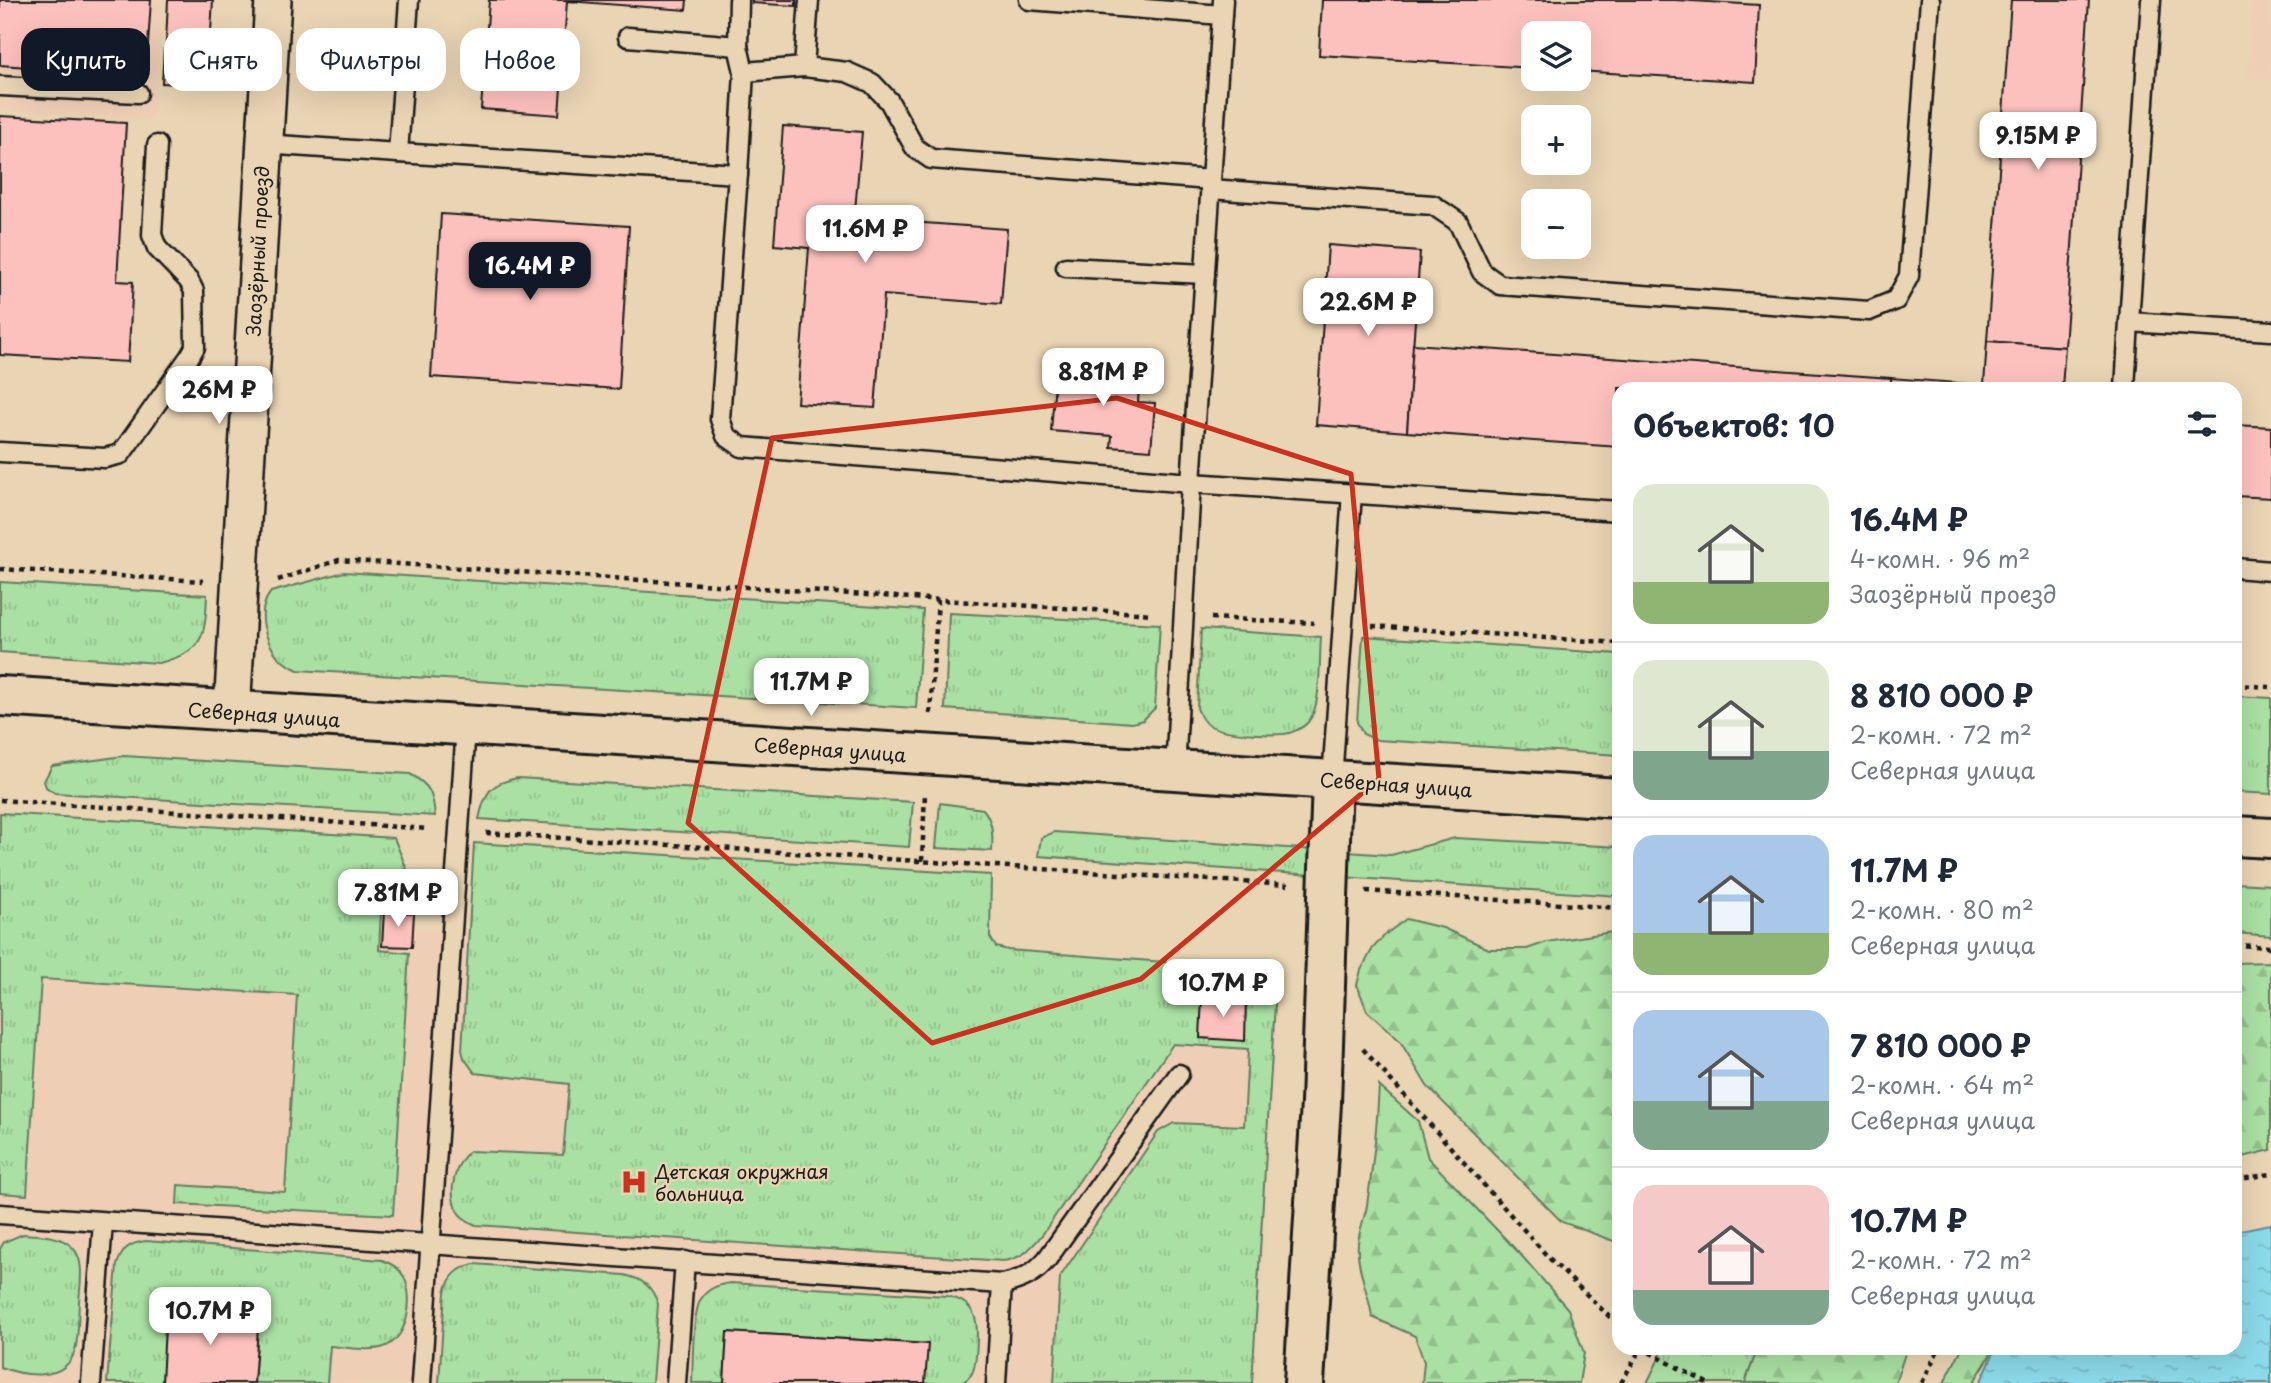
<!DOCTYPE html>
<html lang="ru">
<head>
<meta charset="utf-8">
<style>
	body { margin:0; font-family:"Playpen Sans",sans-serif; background:#f2f2f3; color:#1f2937; height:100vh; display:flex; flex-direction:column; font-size:26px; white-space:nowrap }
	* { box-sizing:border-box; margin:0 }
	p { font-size:23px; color:#747a83 }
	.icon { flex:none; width:38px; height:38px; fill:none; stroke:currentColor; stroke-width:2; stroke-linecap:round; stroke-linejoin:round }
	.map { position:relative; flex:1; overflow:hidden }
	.sheet { position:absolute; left:1612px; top:382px; width:630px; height:973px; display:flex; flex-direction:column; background:#fff; border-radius:21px; box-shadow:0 7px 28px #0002 }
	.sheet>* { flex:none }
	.hud { position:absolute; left:21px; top:28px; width:665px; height:63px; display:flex; gap:14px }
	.buttons { position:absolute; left:1521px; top:21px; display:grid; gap:14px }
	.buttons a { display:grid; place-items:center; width:70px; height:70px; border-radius:14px; background:#fff; box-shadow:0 7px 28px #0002; font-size:35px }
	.price { position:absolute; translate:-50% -60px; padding:0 16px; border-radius:14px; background:#fff; color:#222; font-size:23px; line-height:46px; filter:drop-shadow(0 2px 4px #0008) }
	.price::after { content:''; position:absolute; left:50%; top:42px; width:21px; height:16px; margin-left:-10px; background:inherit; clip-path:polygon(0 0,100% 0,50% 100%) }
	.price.current { background:#111827; color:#fff }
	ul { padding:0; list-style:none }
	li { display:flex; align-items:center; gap:21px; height:175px; padding:0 21px }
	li+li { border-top:2px solid #e0e1e3 }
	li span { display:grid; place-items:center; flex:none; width:196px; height:140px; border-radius:21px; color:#555 }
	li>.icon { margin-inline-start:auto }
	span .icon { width:84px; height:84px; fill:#fffc; stroke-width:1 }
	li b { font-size:30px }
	h2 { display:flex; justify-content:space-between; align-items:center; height:84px; padding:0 21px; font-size:30px }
	.pill { padding:0 24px; border-radius:21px; background:#fff; box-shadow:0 7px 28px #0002; font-size:24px; line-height:63px }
	.pill.current { background:#111827; color:#fff }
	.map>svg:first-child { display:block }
	.built { fill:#efceb6 }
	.grass { fill:url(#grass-tufts); stroke:#637e60; stroke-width:2 }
	.forest { fill:url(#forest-firs); stroke:#637e60; stroke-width:2 }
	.water { fill:url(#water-ripples); stroke:#5f8d97; stroke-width:2 }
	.building { fill:#fdc1bd; stroke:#1c1c1c; stroke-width:2 }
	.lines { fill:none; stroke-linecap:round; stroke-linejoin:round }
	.lane-casing { stroke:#1c1c1c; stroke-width:23 }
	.street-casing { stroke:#1c1c1c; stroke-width:40 }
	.secondary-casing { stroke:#1c1c1c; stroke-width:44 }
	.path { stroke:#1c1c1c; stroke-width:4.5; stroke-dasharray:5 5; stroke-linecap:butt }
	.lane { stroke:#e9d4b3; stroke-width:18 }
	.street { stroke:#e9d4b3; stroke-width:35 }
	.secondary { stroke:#e9d4b3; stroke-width:38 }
	.marked { fill:none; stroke:#c8321e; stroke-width:5; stroke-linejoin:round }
	.labels { text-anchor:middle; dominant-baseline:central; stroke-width:5; stroke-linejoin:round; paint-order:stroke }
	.street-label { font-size:19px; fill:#1c1c1c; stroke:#e9d4b3 }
	.poi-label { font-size:19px; fill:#1c1c1c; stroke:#e9d4b3; text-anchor:start }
</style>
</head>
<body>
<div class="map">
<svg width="2271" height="1383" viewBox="0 0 2271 1383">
	<defs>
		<pattern id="grass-tufts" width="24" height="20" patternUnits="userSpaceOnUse" patternTransform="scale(1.75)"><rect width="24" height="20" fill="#aae0a3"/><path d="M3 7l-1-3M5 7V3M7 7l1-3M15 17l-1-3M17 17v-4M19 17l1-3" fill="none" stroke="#92c08c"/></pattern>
		<pattern id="forest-firs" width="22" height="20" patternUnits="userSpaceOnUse" patternTransform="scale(1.75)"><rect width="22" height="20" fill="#aae0a3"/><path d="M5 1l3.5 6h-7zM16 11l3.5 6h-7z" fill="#92c08c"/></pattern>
		<pattern id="water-ripples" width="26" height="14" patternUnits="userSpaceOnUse" patternTransform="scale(1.75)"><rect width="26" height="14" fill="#8bd9e9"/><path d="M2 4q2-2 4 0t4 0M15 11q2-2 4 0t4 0" fill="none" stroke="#77bac7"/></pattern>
	</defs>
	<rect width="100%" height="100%" fill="#e9d4b3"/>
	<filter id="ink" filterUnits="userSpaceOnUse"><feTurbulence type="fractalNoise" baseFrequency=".0143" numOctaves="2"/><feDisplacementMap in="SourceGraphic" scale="14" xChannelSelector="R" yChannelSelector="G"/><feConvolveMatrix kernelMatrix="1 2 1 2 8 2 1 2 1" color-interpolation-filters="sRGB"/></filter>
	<g filter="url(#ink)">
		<g class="built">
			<path d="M0,0H162L153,119L0,110Z"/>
			<path d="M2252,0H2271V80L2247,78Z"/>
			<path d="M0,902L383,927L384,911L414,913V929L1280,981L1255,1383H0Z"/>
		</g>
		<g class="grass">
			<path d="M344,572L923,610L916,708L298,670C292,667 284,663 279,658C265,641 255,611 271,592Z"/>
			<path d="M0,582L207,595C205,638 204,651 159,663L0,652Z"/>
			<path d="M949,613L1160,624L1155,708L1143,720L1132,723L945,709Z"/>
			<path d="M1201,629L1321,637C1319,659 1322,707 1308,722C1303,728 1292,733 1284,734C1267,735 1223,734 1209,725C1202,721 1200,715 1197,708Z"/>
			<path d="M1363,636L1619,654V755L1377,740L1363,734L1357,722Z"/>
			<path d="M2235,696L2271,698V794L2235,792Z"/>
			<path d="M124,756L410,774C430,785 433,793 435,816L55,793L46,787L44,781L52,766Z"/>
			<path d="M518,778L913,802L909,847L479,819C485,792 490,783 518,778Z"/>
			<path d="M940,803L983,809C993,821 993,835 992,851L936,848Z"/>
			<path d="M0,813L394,838L413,884L399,883L397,910H381L379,950L409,953L393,1215L177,1204L178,1185L285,1192L297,995L41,979L27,1195L0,1193Z"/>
			<path d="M1054,832L1391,855L1455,838L1619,847V896L1038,856L1041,838Z"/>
			<path d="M474,843L991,875L990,937L996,947L1008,950L1256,969L1276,987L1252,1383H1054L1060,1277L1158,1132L1174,1123L1244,1126L1248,1049L1173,1044L1042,1235C1030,1249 1022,1259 1003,1261L476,1225C470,1222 462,1219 458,1212C447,1194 454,1164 470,1151L563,1155L569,1084L475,1073L464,1058L462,1050Z"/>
			<path d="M2235,883L2271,885V936L2235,933Z"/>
			<path d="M23,1234C41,1236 61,1234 74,1249C85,1262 80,1285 79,1302C78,1317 79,1336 75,1350C66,1383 24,1376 0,1367V1249L4,1242Z"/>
			<path d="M146,1241L382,1260C389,1263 395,1265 400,1271C416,1290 410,1338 384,1347C368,1352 347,1347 330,1346L327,1383H254L259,1314L167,1308L162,1383H107L117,1265C122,1249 129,1243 146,1241Z"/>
			<path d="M474,1264L624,1275C643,1279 652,1286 658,1304L652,1383H439L445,1292C450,1275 458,1268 474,1264Z"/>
			<path d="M730,1283L947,1296C959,1299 969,1303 974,1315C979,1325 977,1360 973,1371C971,1377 967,1380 961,1383H925L927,1344L727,1332L724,1383H692C693,1364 692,1313 701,1299C708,1288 718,1285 730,1283Z"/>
			<path d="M1664,1348H1758L1745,1383H1647Z"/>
		</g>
		<g class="forest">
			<path d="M1406,919L1443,928L1489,949H1527L1547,942L1619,931V1243L1562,1222L1427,1086L1400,1041L1367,1011L1357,985L1361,970L1373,948L1386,934Z"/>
			<path d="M2271,962V1150L2235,1159V963Z"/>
			<path d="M1379,1086L1418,1121L1428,1158L1521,1255L1568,1309L1584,1353L1579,1383H1422L1424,1362L1415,1336L1372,1317C1369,1293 1356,1268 1358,1243C1359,1230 1365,1218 1367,1205C1373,1166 1377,1126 1379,1086Z"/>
			<path d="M1758,1348H1907L1895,1383H1745Z"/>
			<path d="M1962,1348H1995L1973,1383H1944Z"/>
		</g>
		<path class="water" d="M2271,1224V1383H1980L1996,1348H2235V1231Z"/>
		<g class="building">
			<path d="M0,0H151L146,75L0,65Z"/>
			<path d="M168,0H213L210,47L166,43Z"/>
			<path d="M489,0H687L686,10L567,1L559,115L481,109Z"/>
			<path d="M752,0H796V6L752,3Z"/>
			<path d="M1322,0H1675L1759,5L1755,82L1578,71V33H1533V68L1319,55Z"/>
			<path d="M2011,0H2089L2065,347L1987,341Z"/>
			<path d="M164,49L215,52L213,86L162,83Z"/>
			<path d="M0,116L126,123L117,281L133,282L128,362L0,355Z"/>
			<path d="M783,126L862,132L852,244L881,246L883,220L1007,229L1001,304L884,295L875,408L797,403L809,248L774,245Z"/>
			<path d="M441,214L629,226L619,389L431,377Z"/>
			<path d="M1328,245L1420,252L1407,432L1316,425Z"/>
			<path d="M1987,341L2065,347L2062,388H1891V378L1984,385Z"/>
			<path d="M1413,344L1891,378V388H1619V447L1407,432Z"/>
			<path d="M1056,369L1140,376L1138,402L1155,403L1151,450L1111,447L1112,436L1051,431Z"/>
			<path d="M2235,425L2271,427V498L2235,496Z"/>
			<path d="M384,911L414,913L412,947L382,946Z"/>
			<path d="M1202,997L1246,999L1245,1041L1200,1038Z"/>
			<path d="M166,1308L259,1314L254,1383H162Z"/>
			<path d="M727,1332L928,1344L925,1383H724Z"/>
		</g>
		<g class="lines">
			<g class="lane-casing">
				<g id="lane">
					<path d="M409,0L398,153L738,174L720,419L726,436L742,447L1191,483L1619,511"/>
					<path d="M739,0L738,46L744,72"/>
					<path d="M1029,0L1222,15"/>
					<path d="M2151,0L2129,322L2271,331"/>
					<path d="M628,37L738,46"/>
					<path d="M804,67L847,72L872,83L889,101L915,148L931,159L1211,180"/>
					<path d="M0,86L138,93"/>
					<path d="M263,144L398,153"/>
					<path d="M738,174L744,72L804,67L809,0"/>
					<path d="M1210,189L1433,205L1458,222L1482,272L1500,285L1869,311L1896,300L1909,276L1930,0"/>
					<path d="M1066,267L1205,274"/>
					<path d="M2125,388L2129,322"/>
					<path d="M0,452L105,458L121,454L190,356L195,347L194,291L189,281L157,248L152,235L157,145"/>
					<path d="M2235,568L2271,571"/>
					<path d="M1175,771L1191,483L1223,0"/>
					<path d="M1332,780L1352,493"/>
					<path d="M0,1214L1002,1284L996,1383"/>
					<path d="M1002,1284C1022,1280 1034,1274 1047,1259L1179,1074"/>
					<path d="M91,1383L103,1222"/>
					<path d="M421,1383L466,727"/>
					<path d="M676,1383L685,1261"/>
				</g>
			</g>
			<g class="street-casing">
				<path id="street" d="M232,712L273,0"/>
			</g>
			<g class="secondary-casing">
				<g id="secondary">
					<path d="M0,696L1619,798"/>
					<path d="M2235,836L2271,838"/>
					<path d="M1304,1383L1321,1103L1332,780"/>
				</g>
			</g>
			<g class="path">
				<path d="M0,569L203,581"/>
				<path d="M278,580L339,560L1153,614"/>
				<path d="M1211,618L1314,623"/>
				<path d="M1372,626L1619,643"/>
				<path d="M2235,685L2271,687"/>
				<path d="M930,714L938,600"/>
				<path d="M0,800L429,829"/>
				<path d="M486,833L1288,885"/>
				<path d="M922,861L925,793"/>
				<path d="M1366,891L1619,908"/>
				<path d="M2235,945L2271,947"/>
				<path d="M1363,1049L1549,1258L1619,1326"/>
				<path d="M2235,1180L2271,1174"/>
				<path d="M1621,1383L1641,1348L1707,1383"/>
				<path d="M1922,1383L1939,1348"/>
			</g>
			<use href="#lane" class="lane"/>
			<use href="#street" class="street"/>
			<use href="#secondary" class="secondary"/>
		</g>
	</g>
	<path class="marked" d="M1117,398L1351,474L1379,779L1141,979L932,1043L688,823L772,438Z"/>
	<defs>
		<g id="hospital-bare" transform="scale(2.1)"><path d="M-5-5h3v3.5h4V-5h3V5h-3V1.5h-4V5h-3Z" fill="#c8321e" stroke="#e9d4b3" stroke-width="2.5" paint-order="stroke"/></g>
	</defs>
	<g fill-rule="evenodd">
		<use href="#hospital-bare" x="634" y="1182"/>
	</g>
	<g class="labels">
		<g class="street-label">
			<text transform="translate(257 251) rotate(-87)">Заозёрный проезд</text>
			<text transform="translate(264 714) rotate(4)">Северная улица</text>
			<text transform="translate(830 749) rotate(4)">Северная улица</text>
			<text transform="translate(1396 784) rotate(4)">Северная улица</text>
		</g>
		<g class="poi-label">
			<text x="655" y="1171">Детская окружная<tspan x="655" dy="22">больница</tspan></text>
		</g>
	</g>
</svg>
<div class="buttons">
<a><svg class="icon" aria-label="layers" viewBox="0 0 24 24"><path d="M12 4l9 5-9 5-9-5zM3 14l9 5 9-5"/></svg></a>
<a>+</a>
<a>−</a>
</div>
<b class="price" style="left:2038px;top:172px">9.15M ₽</b>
<b class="price" style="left:865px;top:265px">11.6M ₽</b>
<b class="price current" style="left:530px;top:302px">16.4M ₽</b>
<b class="price" style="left:1368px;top:338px">22.6M ₽</b>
<b class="price" style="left:1103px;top:408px">8.81M ₽</b>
<b class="price" style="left:219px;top:426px">26M ₽</b>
<b class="price" style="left:811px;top:718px">11.7M ₽</b>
<b class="price" style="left:398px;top:929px">7.81M ₽</b>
<b class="price" style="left:1223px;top:1019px">10.7M ₽</b>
<b class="price" style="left:210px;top:1347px">10.7M ₽</b>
<div class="hud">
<a class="pill current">Купить</a>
<a class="pill">Снять</a>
<a class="pill">Фильтры</a>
<a class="pill">Новое</a>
</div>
<section class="sheet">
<h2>Объектов: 10<svg class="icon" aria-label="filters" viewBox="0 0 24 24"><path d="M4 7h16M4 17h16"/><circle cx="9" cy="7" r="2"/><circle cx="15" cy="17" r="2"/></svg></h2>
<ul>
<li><span style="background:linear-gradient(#dfe7d0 70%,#8fb573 0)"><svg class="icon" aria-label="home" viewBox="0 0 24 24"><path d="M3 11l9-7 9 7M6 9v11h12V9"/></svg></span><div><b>16.4M ₽</b><p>4-комн. · 96 m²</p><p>Заозёрный проезд</p></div></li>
<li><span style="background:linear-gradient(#dfe7d0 65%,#7fa58c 0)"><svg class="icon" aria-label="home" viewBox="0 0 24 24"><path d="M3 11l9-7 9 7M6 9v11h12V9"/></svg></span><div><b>8 810 000 ₽</b><p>2-комн. · 72 m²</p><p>Северная улица</p></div></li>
<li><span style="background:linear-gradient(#a9c7e8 70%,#8fb573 0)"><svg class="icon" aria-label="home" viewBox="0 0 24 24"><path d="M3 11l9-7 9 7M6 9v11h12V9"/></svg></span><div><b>11.7M ₽</b><p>2-комн. · 80 m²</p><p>Северная улица</p></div></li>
<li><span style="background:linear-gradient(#a9c7e8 65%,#7fa58c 0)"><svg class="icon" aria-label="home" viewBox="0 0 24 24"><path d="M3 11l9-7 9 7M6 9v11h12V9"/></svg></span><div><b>7 810 000 ₽</b><p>2-комн. · 64 m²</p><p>Северная улица</p></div></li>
<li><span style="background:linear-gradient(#f6c9c9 75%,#7fa58c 0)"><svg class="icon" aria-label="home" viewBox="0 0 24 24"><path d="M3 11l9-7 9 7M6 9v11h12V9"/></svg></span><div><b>10.7M ₽</b><p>2-комн. · 72 m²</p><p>Северная улица</p></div></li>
</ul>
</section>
</div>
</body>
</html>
